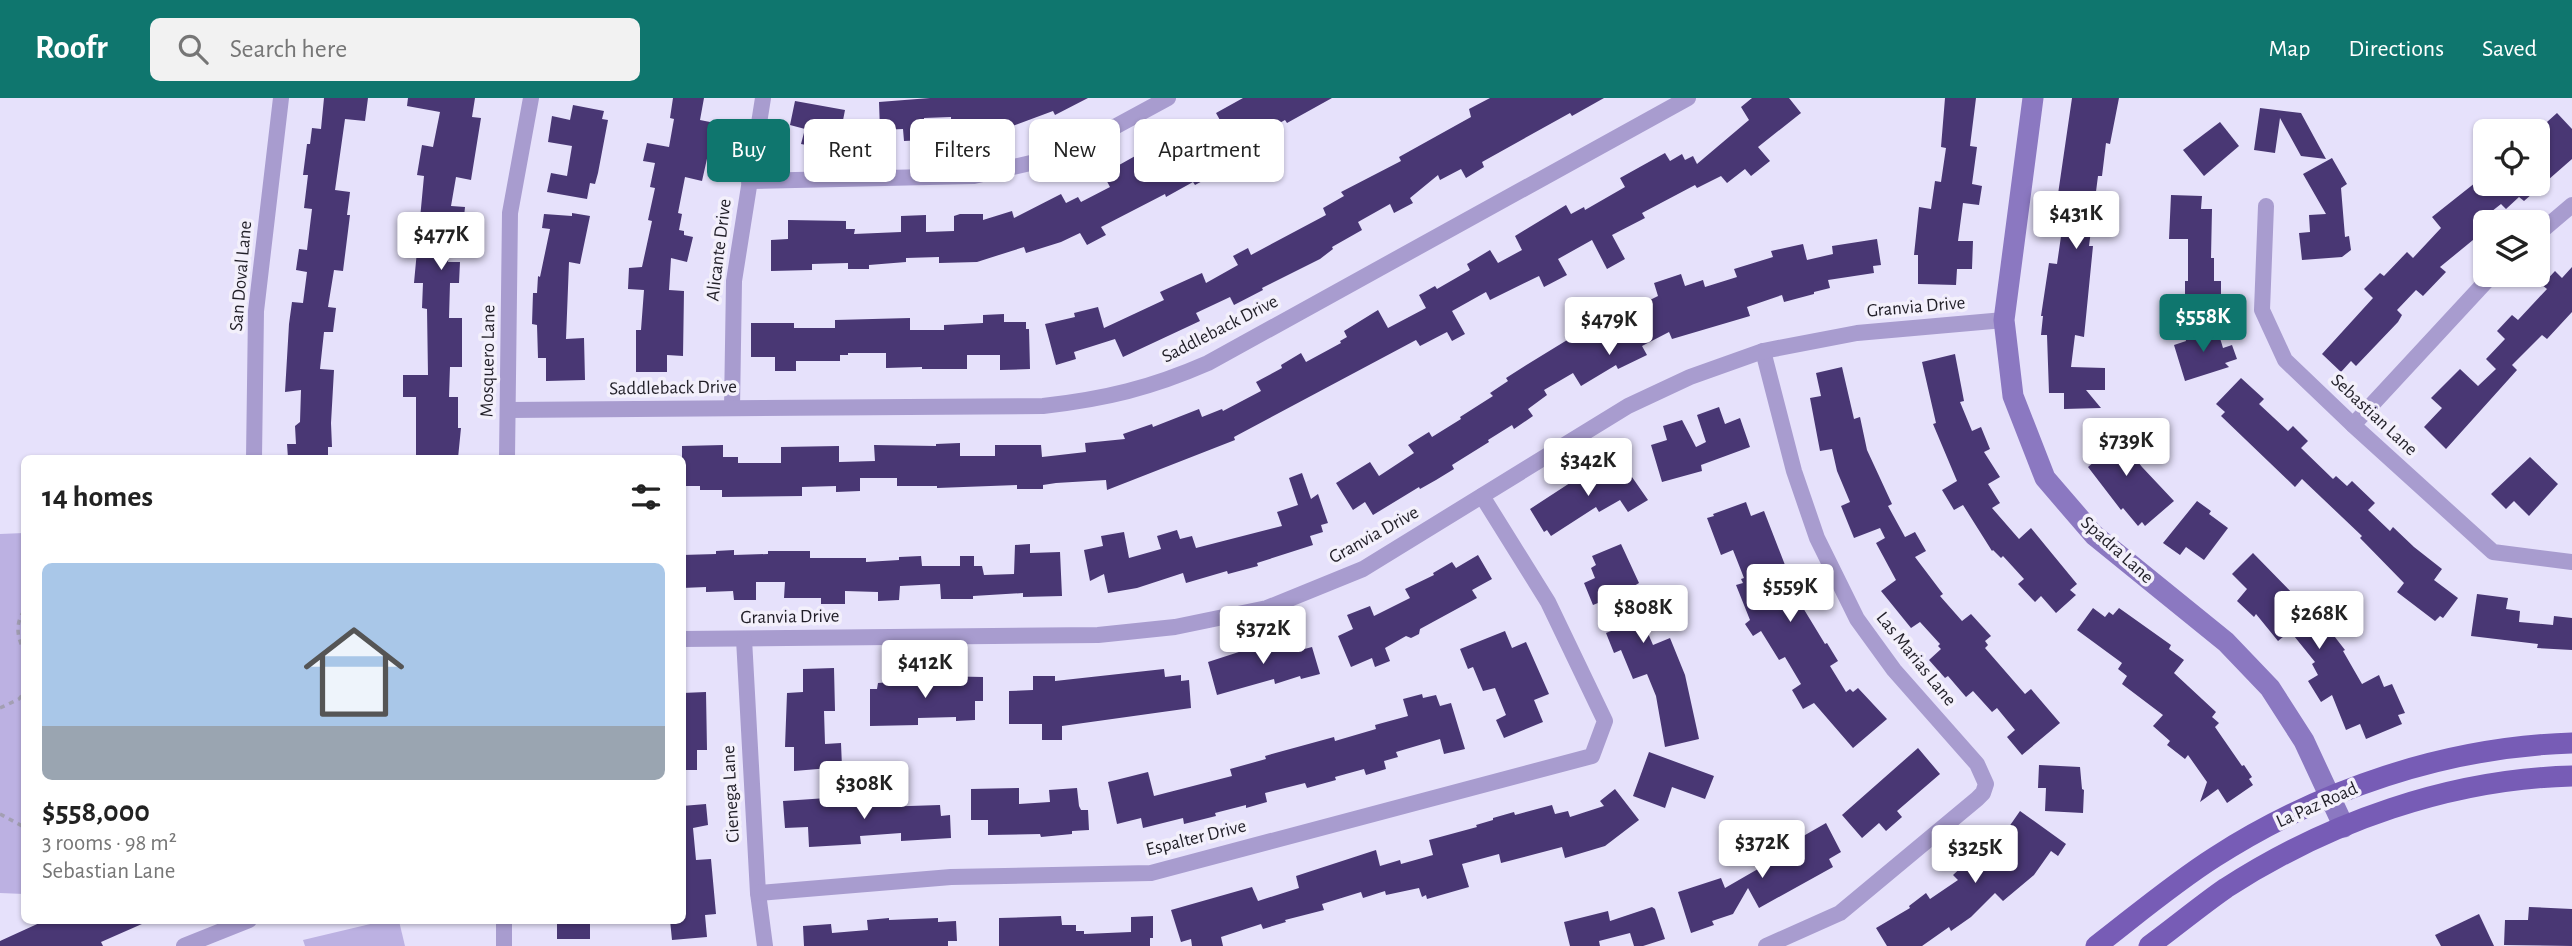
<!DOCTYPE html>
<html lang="en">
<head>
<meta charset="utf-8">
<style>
	body { margin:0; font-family:"Alegreya Sans",sans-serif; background:#f2f2f2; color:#222; height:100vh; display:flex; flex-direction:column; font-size:26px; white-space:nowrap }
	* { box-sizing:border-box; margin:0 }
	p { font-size:23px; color:#767676 }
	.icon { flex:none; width:38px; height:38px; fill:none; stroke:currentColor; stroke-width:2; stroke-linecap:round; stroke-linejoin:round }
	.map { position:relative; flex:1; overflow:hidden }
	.details { position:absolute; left:21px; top:357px; width:665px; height:469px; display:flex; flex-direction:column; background:#fff; border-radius:10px; box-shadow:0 2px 5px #0004 }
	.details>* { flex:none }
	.banner { position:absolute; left:707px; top:21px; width:665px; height:63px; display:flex; gap:14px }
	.buttons { position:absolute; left:2473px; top:21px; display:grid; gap:14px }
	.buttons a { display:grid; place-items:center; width:77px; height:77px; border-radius:10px; background:#fff; box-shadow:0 2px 5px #0004; font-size:35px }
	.price { position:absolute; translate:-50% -60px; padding:0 16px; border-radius:7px; background:#fff; color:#222; font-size:23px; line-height:46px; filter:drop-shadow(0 2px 4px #0008) }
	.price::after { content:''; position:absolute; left:50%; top:42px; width:21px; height:16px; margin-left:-10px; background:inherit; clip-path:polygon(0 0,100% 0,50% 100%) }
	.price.active { background:#0f766e; color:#fff }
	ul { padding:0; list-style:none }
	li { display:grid; align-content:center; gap:14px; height:371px; padding:0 21px }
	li+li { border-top:2px solid #e0e0e0 }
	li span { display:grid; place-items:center; height:217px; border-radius:10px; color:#555 }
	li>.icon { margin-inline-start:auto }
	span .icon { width:126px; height:126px; fill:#fffc; stroke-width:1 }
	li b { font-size:30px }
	h2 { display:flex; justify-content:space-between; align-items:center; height:84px; padding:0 21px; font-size:30px }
	.pill { padding:0 24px; border-radius:10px; background:#fff; box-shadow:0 2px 5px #0004; font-size:24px; line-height:63px }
	.pill.active { background:#0f766e; color:#fff }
	header { display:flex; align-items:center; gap:42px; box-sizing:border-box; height:98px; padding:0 35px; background:#0f766e; color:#fff }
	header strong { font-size:33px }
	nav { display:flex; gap:38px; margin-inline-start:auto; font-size:24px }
	.search { width:490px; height:63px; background:#f2f2f2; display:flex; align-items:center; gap:18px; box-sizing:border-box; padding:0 24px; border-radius:10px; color:#767676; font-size:26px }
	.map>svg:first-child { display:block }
	.green { fill:#bcb1e2 }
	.building { fill:#493774 }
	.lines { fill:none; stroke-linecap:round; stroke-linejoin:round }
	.path { stroke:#a39fb3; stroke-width:3.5; stroke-dasharray:5 5; stroke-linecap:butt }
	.street { stroke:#a89ccf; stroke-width:16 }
	.secondary { stroke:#8b78c1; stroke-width:21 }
	.primary { stroke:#775cb6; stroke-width:21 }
	.labels { text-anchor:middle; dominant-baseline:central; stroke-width:7; stroke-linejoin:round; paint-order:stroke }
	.street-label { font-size:19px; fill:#211f28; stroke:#f3f0fb }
</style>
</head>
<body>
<header>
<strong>Roofr</strong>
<div class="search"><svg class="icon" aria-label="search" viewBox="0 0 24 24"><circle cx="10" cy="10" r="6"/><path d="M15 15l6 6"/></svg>Search here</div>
<nav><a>Map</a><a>Directions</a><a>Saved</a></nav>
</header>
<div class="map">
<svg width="2572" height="848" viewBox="0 0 2572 848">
	<rect width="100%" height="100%" fill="#e6e1fb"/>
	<g class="green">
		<path d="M24,435V796L0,795V436Z"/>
		<path d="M383,823H399L405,848H305L303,842Z"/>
	</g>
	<g class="building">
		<path d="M324,0H368L365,23L345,21L335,92L350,94L347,117H350L343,173L334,172L328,209L336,210L333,234H324L320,271L334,272L331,325L332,349H328V360H288L287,346H296L295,328L300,324L301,292L285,294L289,226L292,204L303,205L307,174L296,172L299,151L307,152L312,111L304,110L308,77H303L307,46H310L312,30L321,31Z"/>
		<path d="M408,0H475L472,19L481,20L471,82L456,79L451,108L465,109L463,130H451L448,164H460L459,185H450L449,220H462V269H450L449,299H458V330H461L458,360H416V299H403V277H428L427,211L422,210L423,185H414L424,78L417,77L422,47L433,49L440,14L407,8Z"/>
		<path d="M673,0H704L700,22L715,25L702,83L685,79L678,115L682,116L679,132L684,133V137L693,139L687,164L671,160L669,192L684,193L683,258L667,257V274H636V232H641L644,192L628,191L629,170L642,169L652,123L648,122L655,90L650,89L655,65L643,63L647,45L669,49L674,21L670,20Z"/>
		<path d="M930,0H1088L1055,17L1053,13L996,34L993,24L968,25V31L951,32V19L924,20V42L904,43L903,31L880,32L879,4Z"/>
		<path d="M1243,0H1332L1287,25L1285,22L1202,67L1208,80L1195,87L1193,84L1166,99L1165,96L1101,129L1106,137L1087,147L1080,135L1061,144L1026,155L1024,149L977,164L939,165V159L906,160V164L869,167V171H848V165L812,166V172L771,173V142L788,141V122L846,123V131H855L854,136L901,134V118L926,117V134L954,133V118L960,116H983V122L1012,113L1014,120L1061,96L1066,105L1078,99L1081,104L1110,89L1103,76L1162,43L1167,52L1185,43L1221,24L1216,15Z"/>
		<path d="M1490,0H1604L1572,18L1570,15L1482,64L1484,69L1466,80L1461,71L1440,82L1438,77L1410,100L1413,105L1394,115L1390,106L1358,124L1362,132L1332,149L1333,151L1320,161L1262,190L1263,192L1234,207L1230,199L1196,215L1200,223L1123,259L1115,241L1074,254L1076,261L1056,267L1045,226L1075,219L1074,215L1098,209L1104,230L1164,202L1160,194L1202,175L1206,185L1238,167L1233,158L1248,150L1251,157L1326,117L1323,110L1344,98L1341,94L1401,63L1399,59L1471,19L1469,11Z"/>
		<path d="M1752,0H1789L1801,15L1758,49L1770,63L1751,78L1745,71L1727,85L1721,78L1697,90L1695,87L1642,115L1645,120L1612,137L1625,161L1607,171L1592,142L1558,161L1567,177L1544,189L1539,178L1490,202L1486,194L1452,213L1465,236L1452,243L1447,234L1420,248L1416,242L1234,339L1235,342L1107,392L1106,382L1056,385L1043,387V391H1017V387L937,390V388H897V380H860V393L836,394V388L802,389V398L722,399V392H700V388H682V348L723,347V359H738V365H781V349L839,348V364L875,363L874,347L936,348V346L960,345V358H995V347H1041L1042,359L1086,354L1085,345L1125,341L1123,336L1152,326L1153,329L1199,311L1202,319L1222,311L1223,313L1261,293L1256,284L1282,270L1281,267L1301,255L1306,264L1341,245L1340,243L1347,239L1344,233L1378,212L1388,230L1426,210L1419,197L1435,188L1437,191L1470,172L1467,166L1490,152L1498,165L1522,152L1515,138L1566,107L1571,116L1584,109L1585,112L1625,89L1620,80L1665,55L1670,63L1682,56L1685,62L1693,58L1697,66L1749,22L1741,9Z"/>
		<path d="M1945,0H1976L1970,48L1977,49L1972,86L1982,88L1979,107L1963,105L1958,143H1973L1972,171H1957L1956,187L1918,186V157H1914L1919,109L1931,111L1935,83L1941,84L1946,50L1941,49Z"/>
		<path d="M2072,0H2119L2110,46L2106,45L2102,78H2098L2089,148H2093L2084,239L2075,237L2071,269L2105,270V292H2086L2101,310L2064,311V295H2049L2047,237H2041L2043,218H2041L2049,165L2057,166L2066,104L2057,103Z"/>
		<path d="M795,3L845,12L837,53L801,46L805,31L790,27Z"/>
		<path d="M573,7L604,13L602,21L608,22L598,75L595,86L590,85L587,101L547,94L551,75L567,78L572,48L548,44L552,18L570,22Z"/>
		<path d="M2260,10L2301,15L2326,61L2301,58L2280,20L2275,55L2254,52Z"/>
		<path d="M2557,15L2572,31V61L2524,103L2519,99L2506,111L2501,106L2477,125L2484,133L2440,169L2446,174L2423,198L2416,192L2397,212L2402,217L2398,224L2356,268L2351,263L2341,274L2322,256L2373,200L2364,191L2380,175L2384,178L2407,154L2413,160L2441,130L2432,119L2485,77V86H2538V48L2544,41L2537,33Z"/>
		<path d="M2220,24L2239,48L2204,78L2183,52Z"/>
		<path d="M2332,60L2347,86L2341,90L2345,139L2349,138L2351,152L2342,159L2302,162L2299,135L2310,134L2309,117L2326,116L2303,76Z"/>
		<path d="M2171,97L2202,98L2201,111H2212L2211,160H2214V183H2221V205H2185V183H2188V141H2169Z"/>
		<path d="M572,115L590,118L580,166L569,164L566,241L584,240L585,282L546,283V260H538L537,227L532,226L533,195H537L538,178L540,179L550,131L542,130L544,116L572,118Z"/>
		<path d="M1877,141L1881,167L1873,168L1874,175L1828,182L1830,190L1814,194V196L1784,204L1782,197L1747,209L1750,218L1672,241L1669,234L1642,248L1647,257L1618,271L1616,267L1581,288L1573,275L1544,292L1547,297L1528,311L1533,318L1514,331L1512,327L1488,342L1489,344L1452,367L1454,371L1436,382L1420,391L1419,389L1373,417L1365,404L1353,412L1336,385L1370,364L1379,378L1414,355L1408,347L1429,334L1432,339L1461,321L1460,319L1493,298L1490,295L1508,283L1506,280L1528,266L1590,228L1616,215L1618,218L1658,198L1654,185L1681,176L1685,188L1703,182L1705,189L1737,179L1734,171L1773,159L1771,153L1803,146L1807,162L1833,156L1832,148Z"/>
		<path d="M2572,169V214L2547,241L2542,237L2512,267L2517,272L2446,351L2424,329L2442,310L2431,300L2460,271L2478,288L2496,271L2486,261L2505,241L2497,233L2512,217L2518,222L2547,191L2542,187L2555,173L2562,180Z"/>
		<path d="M1004,216V224H1026V231H1029L1030,271L1000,272V257H967V271H922V269L886,270V255H848V257H840V263H796V273H775V259H751V225H794V230H835V222L910,220V232H944V227L983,225V217Z"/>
		<path d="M2207,228L2212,242L2220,240L2223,250L2232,247L2237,261L2225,265L2229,269L2185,283L2174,247L2186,243L2184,235Z"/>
		<path d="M1955,256L1964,303L1960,304L1972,333L1981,329L1990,351L1984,354L2000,379L1988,386L2000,405L1992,410L2019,441L2031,430L2077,486L2070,492L2076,497L2056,515L2041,498L2035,504L2018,486L2024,481L2003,458L2001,460L1993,452L1992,453L1963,407L1954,412L1942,392L1957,383L1933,326L1936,325L1922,264Z"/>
		<path d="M1842,269L1854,321L1860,319L1867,352L1892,406L1888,408L1905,439L1915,434L1926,453L1915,459L1943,496L1940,498L1962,523L1971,516L1991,538L1985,543L1988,547L1985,550L2025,596L2031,591L2060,625L2022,657L2007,639L2015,632L1997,610L1992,614L1973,593L1966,599L1948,578L1945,580L1929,562L1941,551L1938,548L1940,546L1920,524L1911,530L1881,493L1896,482L1876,445L1885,440L1880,430L1854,440L1841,408L1850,404L1837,373L1832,351L1820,353L1810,300L1821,298L1816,275Z"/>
		<path d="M2241,280L2264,301L2259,306L2288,333L2293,328L2308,343L2301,350L2333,381L2336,378L2347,388L2352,383L2375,405L2368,412L2390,433L2393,429L2414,449L2442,471L2434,482L2458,500L2443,520L2440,518L2435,523L2397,494L2404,485L2360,440L2362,438L2302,381L2295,389L2221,318L2225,314L2216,306Z"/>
		<path d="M1719,309L1725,326L1740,320L1750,349L1701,367L1702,373L1662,384L1651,347L1667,342L1663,328L1682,322L1696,349L1706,344L1697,317Z"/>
		<path d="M2107,325L2142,369L2174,403L2145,428L2142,424L2138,428L2123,410L2121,412L2088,369L2095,363L2089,357L2094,353L2086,342Z"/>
		<path d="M2530,359L2558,386L2529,418L2514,403L2506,411L2491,396Z"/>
		<path d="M1599,366L1608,379L1625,369L1648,402L1628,414L1620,402L1599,414L1596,409L1551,438L1547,432L1544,434L1530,411Z"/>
		<path d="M1302,375L1311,401L1318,396L1328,425L1321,427L1323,434L1310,438L1313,447L1257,465L1258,468L1228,476L1227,473L1186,485L1183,475L1137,490L1108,495L1104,476L1090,483L1084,452L1103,448L1101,438L1124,434L1129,460L1161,451L1157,438L1177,432L1180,441L1192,438L1196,450L1282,428L1277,414L1298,407L1289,380Z"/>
		<path d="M2197,403L2211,413L2209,416L2228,430L2204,462L2186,449L2180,457L2163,445Z"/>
		<path d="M1746,404L1751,418L1764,413L1785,467L1776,470L1787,499L1794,495L1825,546L1827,545L1838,563L1830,568L1846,594L1850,591L1853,594L1858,590L1887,621L1853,650L1814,605L1803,611L1792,592L1801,586L1785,559L1779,562L1761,533L1753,538L1745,526L1750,522L1736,487L1743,485L1741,481L1744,480L1733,452L1721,457L1707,420L1714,418L1713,416Z"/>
		<path d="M1030,446V455L1060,454L1062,498L1023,499V495L973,498V501H941L940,486L900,488L899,502L878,503V494L845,493V506H821V500H784L785,484H756V502H734L733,493L706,494V489L682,490V457L716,456V453L734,452V457L768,456V453H810V460H866V464L899,462V459L921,458L922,468H960V458H974V468H982L984,477L1014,476L1015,447Z"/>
		<path d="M1621,446L1639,485L1629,491L1653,547L1670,540L1685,577L1699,641L1665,649L1656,598L1647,576L1633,581L1621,552L1614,555L1606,535L1616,531L1603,503L1593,507L1584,485L1595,480L1591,470L1596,467L1592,458Z"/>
		<path d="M2253,455L2295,498L2300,494L2345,552L2343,553L2362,586L2379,577L2384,589L2392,586L2405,615L2398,617L2402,626L2366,641L2360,626L2346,632L2332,597L2321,604L2308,583L2318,577L2312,566L2315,564L2290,533L2278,543L2256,516L2254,519L2237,503L2247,491L2232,476Z"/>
		<path d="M1478,457L1492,481L1472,492L1477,500L1420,531L1419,536L1411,540L1406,538L1385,550L1390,563L1375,569L1372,560L1351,569L1338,538L1353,531L1347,517L1370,508L1374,518L1410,500L1405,491L1434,477L1433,475L1452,464L1456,470Z"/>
		<path d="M2477,496L2508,500L2506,511L2520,513L2519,524L2553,527L2554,518L2572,520V552L2537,550L2538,546L2471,538Z"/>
		<path d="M2093,510L2105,519L2109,514L2113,517L2119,510L2171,547L2169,551L2184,562L2174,575L2216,614L2212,619L2219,625L2215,629L2242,668L2244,667L2252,679L2249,681L2253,687L2227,705L2218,691L2200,704L2207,684L2188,657L2185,661L2167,647L2170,643L2153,628L2163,617L2122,586L2127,578L2118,571L2122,565L2077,532Z"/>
		<path d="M1505,533L1512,550L1526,544L1549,596L1534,602L1543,624L1504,640L1496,622L1506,617L1495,590L1483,593L1473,569L1468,571L1460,551Z"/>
		<path d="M1288,538L1293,554L1312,549L1320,576L1301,581L1300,578L1275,586L1274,581L1217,597L1208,564Z"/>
		<path d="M834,570L835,613H824L825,646L841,645L842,669L794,673V649H785L787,595L803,594V571Z"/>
		<path d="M1164,571L1165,579L1181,577V583L1189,582L1191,610L1062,628V642H1042V626H1009V593L1033,592V578H1055V583Z"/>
		<path d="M933,578L983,579V603H975V622L956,623V619L918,620V627L870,628V591H877L878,585L933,581Z"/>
		<path d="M706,594L707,652H697V672H682V595Z"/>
		<path d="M1422,596L1423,600L1436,597L1440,608L1451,605L1465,651L1444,656L1440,641L1396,654L1398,659L1384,663L1386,671L1366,677L1364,671L1335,679L1336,682L1307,690L1305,685L1265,695L1267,704L1246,710V707L1215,715L1216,718L1184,726L1183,720L1143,730L1141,720L1117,726L1108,684L1148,674L1154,698L1232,678L1230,671L1266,661L1265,658L1334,639L1335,643L1376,631L1375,627L1408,618L1403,601Z"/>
		<path d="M1918,650L1940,676L1897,713L1902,719L1886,733L1879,725L1862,740L1842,717Z"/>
		<path d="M1649,654L1714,678L1705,701L1672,689L1665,710L1633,698Z"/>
		<path d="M2039,667L2080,669L2082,691L2084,692L2083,715L2045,713L2046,690H2038Z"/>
		<path d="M1019,690V706L1050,704L1049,692L1077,690L1079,708L1081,712H1088L1089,732L1072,733V736L1041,739L1040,736L988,737V722H971V691Z"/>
		<path d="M1615,691L1639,722L1605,748L1565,760L1562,749L1501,765L1499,756L1462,766L1469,789L1427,801L1426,797L1422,799L1419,790L1386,797L1385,793L1363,800L1361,794L1322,806L1324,812L1285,822L1286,824L1263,831L1261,826L1221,839L1223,848H1192L1191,841L1181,844L1171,812L1252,789L1258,803L1299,790L1296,778L1376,752L1380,768L1400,762L1401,766L1433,757L1429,742L1477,729L1476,727L1493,722V720L1514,714L1515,717L1552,707L1555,716L1568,713L1570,719L1604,708L1600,703Z"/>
		<path d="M878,693L879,709L940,707L941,718L950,717L951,740L901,743V735L860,738L861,746L809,749L808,729L785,730L783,703L827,700V707L851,705L859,695Z"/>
		<path d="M706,706L708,727L693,730L696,762L711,761L716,816L705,817L707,839L672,842L670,822H682V708Z"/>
		<path d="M2020,713L2066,746L2058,758L2051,753L2034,777L2003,803L1995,795L1971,819L1951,833L1949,829L1922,848H1887L1876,830L1910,810L1909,808L1926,795L1930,801L1958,782L1953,777L1968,763L1974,769L2008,738L2004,736Z"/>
		<path d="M1826,725L1841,754L1829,761L1833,769L1759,810L1748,790L1733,816L1712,823L1714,827L1691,835L1678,794L1721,780L1725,790L1782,757L1779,752Z"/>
		<path d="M1652,809L1655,811L1665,841L1643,848H1634L1630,835L1599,843L1600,848H1570L1564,824L1608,813L1610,823Z"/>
		<path d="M2529,809L2572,811V848L2504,847L2505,822H2528Z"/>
		<path d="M2479,816L2494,848H2441L2435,837Z"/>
		<path d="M1061,818L1062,827H1076V833H1084V836L1131,834V819L1153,818V840H1150V848H999V820Z"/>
		<path d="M889,820V822L938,820V824L956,823L957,843H948V848H804L803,828L831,826L832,835L868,832L867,822Z"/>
		<path d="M46,822H151L101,844L103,848H0V843Z"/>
		<rect x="557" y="822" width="33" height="19"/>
	</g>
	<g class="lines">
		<g class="path">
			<path d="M24,513C15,526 17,539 24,552"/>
			<path d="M0,610L19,601L24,595"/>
			<path d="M0,716L24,729"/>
		</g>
		<g class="street">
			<path d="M749,83L974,78L1061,58L1168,0"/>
			<path d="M2266,108L2262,212L2285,262L2353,327L2493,454L2572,464"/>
			<path d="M2538,136L2572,107"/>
			<path d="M1763,253L1794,373L1817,440L1857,521L1894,572L1977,666L1986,686L1983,695L1977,701L1840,815L1766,848"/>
			<path d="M732,310L734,183L763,0"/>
			<path d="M508,312L1043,308C1105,301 1151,290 1208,265L1688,0"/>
			<path d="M2353,327L2492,177"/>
			<path d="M254,360L256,213L281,0"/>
			<path d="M507,360L510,115L531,0"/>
			<path d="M682,541L1098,537L1175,529L1267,510L1363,471L1628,308L1690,279L1763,253L1857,235L2004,222"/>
			<path d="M744,541L758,795L765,848"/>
			<path d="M758,795L951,779L1151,775L1592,658L1605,623L1548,504L1482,398"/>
			<path d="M504,822V848"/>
			<path d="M184,848L249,822"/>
		</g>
		<path class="secondary" d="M2033,0L2004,222L2013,298L2045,380L2094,437L2226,544L2270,590L2304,643L2344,729"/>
		<g class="primary">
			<path d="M2096,848C2135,818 2174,785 2215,759C2321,691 2446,649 2572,645"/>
			<path d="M2149,848C2175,829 2200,808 2226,790C2328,724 2450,681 2572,678"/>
		</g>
	</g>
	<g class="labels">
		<g class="street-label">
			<text transform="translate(719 152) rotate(-83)">Alicante Drive</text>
			<text transform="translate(241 178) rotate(-85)">San Doval Lane</text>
			<text transform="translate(1916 209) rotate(-5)">Granvia Drive</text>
			<text transform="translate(1220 231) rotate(-27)">Saddleback Drive</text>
			<text transform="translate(488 263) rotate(-89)">Mosquero Lane</text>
			<text transform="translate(673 290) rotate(-1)">Saddleback Drive</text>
			<text transform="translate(2374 317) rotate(43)">Sebastian Lane</text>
			<text transform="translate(1374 437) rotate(-29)">Granvia Drive</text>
			<text transform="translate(2117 452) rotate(42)">Spadra Lane</text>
			<text transform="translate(790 519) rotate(-1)">Granvia Drive</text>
			<text transform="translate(1916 561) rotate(51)">Las Marias Lane</text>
			<text transform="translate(731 696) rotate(-93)">Cienega Lane</text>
			<text transform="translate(2317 707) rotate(-24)">La Paz Road</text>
			<text transform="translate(1196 740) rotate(-14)">Espalter Drive</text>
		</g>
	</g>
</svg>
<div class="buttons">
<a><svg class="icon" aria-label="locate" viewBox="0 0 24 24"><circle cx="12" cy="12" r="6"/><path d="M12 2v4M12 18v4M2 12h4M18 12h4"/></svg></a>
<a><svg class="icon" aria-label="layers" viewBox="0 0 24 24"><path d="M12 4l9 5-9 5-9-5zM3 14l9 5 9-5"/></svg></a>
</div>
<b class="price" style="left:2076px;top:153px">$431K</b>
<b class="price" style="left:441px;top:174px">$477K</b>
<b class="price active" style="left:2203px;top:256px">$558K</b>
<b class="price" style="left:1609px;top:259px">$479K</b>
<b class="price" style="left:2126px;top:380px">$739K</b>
<b class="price" style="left:1588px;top:400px">$342K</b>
<b class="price" style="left:1790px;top:526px">$559K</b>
<b class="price" style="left:1643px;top:547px">$808K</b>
<b class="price" style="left:2319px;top:553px">$268K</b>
<b class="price" style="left:1263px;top:568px">$372K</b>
<b class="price" style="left:925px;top:602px">$412K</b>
<b class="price" style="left:864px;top:723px">$308K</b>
<b class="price" style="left:1762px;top:782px">$372K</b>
<b class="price" style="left:1975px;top:787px">$325K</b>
<div class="banner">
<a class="pill active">Buy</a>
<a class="pill">Rent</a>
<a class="pill">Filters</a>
<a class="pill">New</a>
<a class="pill">Apartment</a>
</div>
<section class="details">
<h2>14 homes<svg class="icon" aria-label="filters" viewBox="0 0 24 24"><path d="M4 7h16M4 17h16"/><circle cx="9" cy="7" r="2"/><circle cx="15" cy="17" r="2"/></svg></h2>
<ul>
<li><span style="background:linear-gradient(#a9c7e8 75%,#9aa5b1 0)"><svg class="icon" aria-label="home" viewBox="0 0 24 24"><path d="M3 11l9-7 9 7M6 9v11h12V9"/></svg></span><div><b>$558,000</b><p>3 rooms · 98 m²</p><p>Sebastian Lane</p></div></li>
</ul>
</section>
</div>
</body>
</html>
